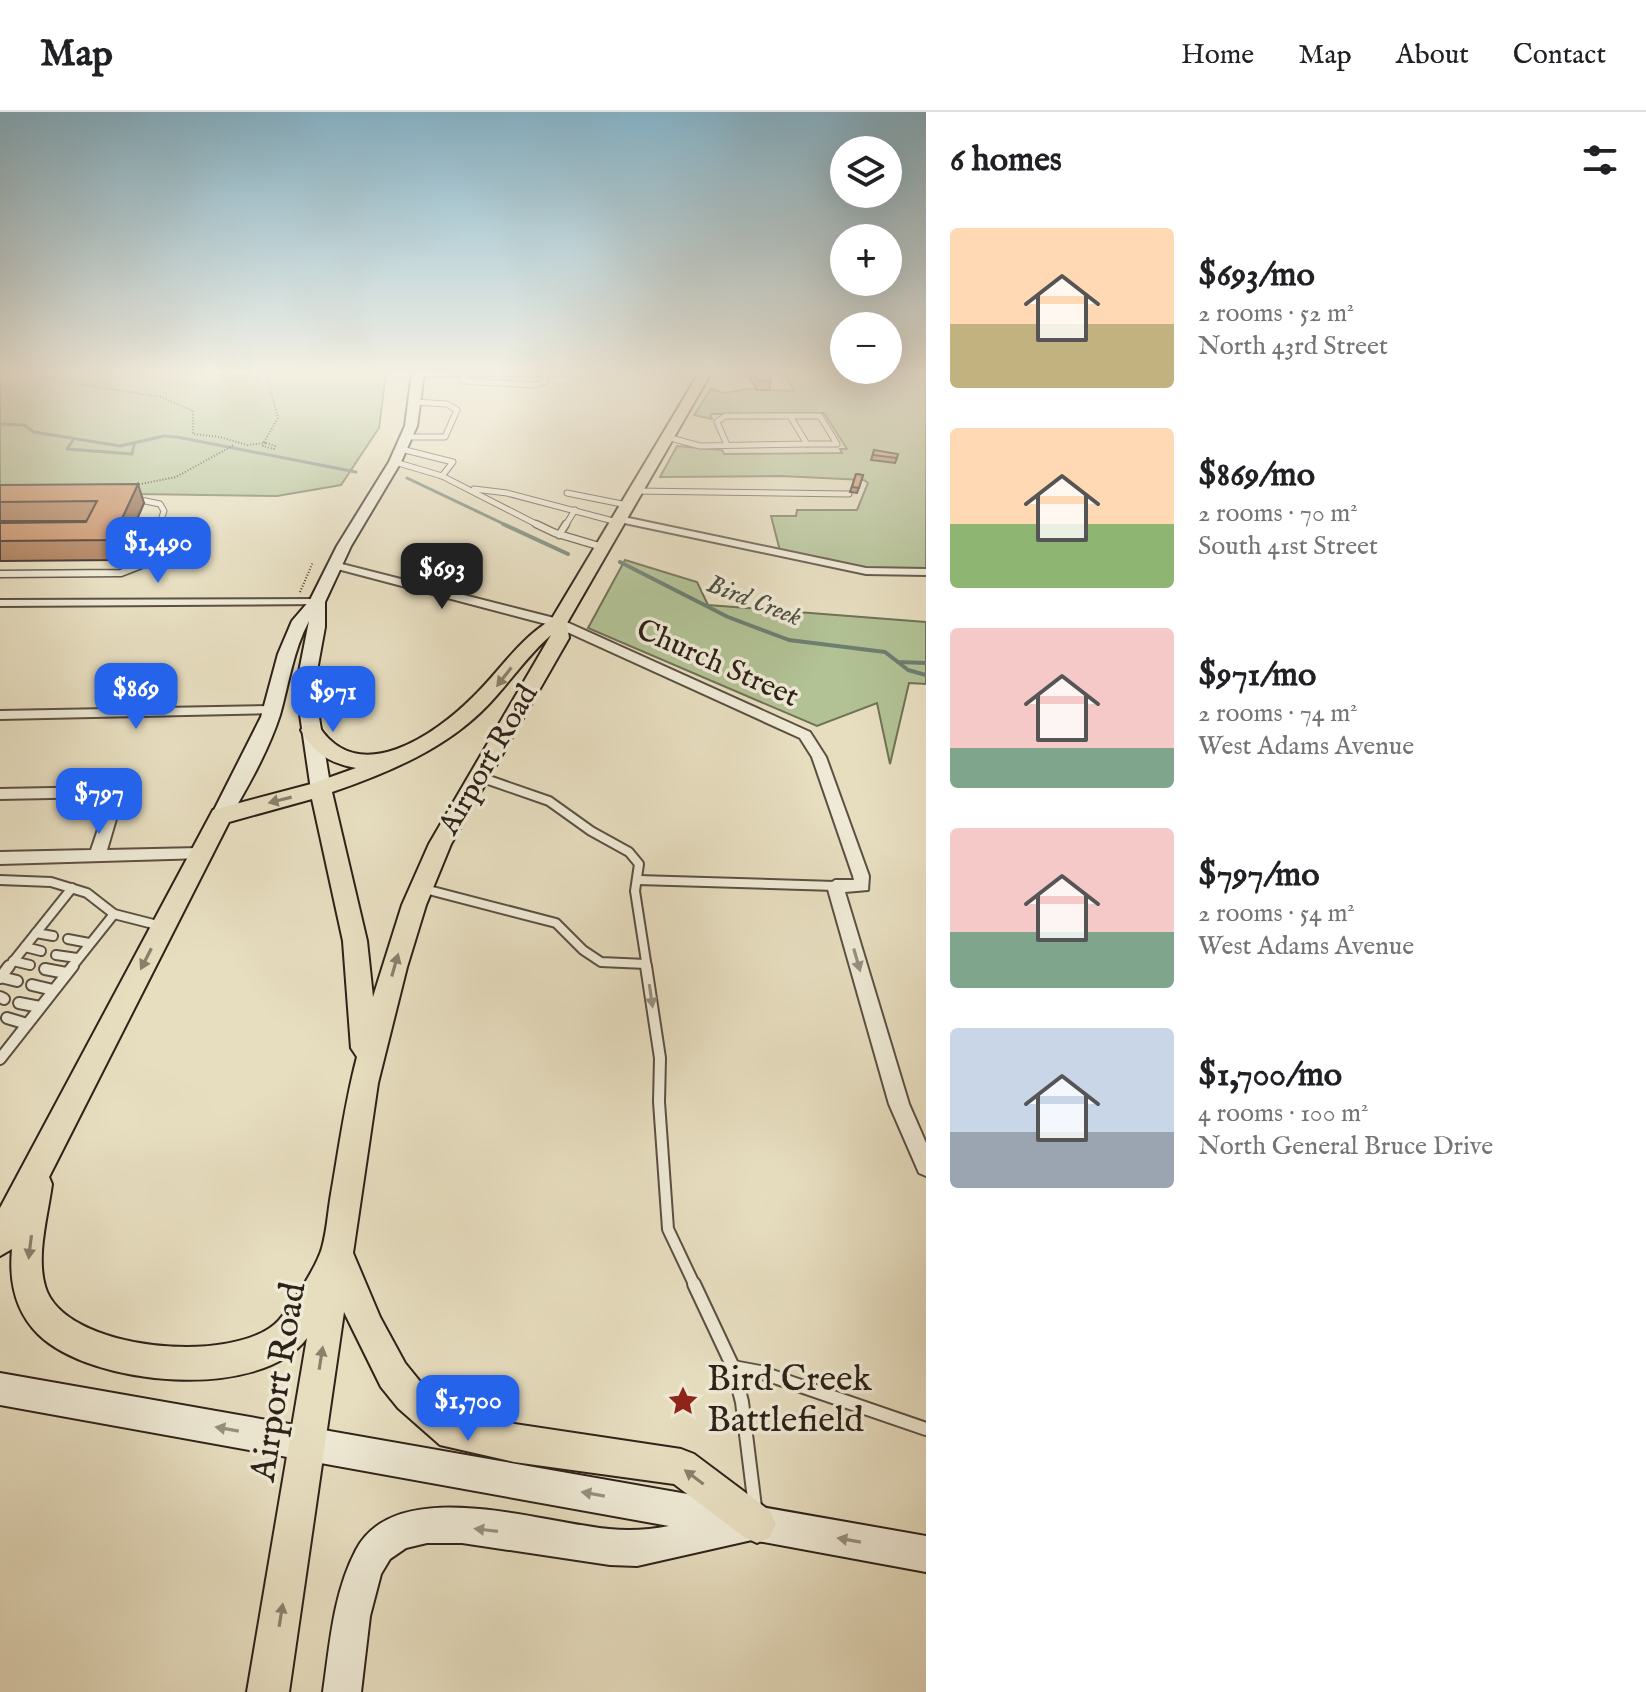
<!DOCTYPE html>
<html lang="en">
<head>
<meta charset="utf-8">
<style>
	body { margin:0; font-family:"IM FELL English",serif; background:#f2f2f2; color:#202124; height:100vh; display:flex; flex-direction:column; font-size:30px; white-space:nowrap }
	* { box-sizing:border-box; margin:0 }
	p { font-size:26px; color:#757577 }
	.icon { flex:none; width:44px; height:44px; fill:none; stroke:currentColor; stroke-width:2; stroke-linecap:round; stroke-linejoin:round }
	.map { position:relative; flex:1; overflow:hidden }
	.panel { display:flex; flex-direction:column; background:#fff; width:720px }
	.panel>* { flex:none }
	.controls { position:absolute; left:830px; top:24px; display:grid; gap:16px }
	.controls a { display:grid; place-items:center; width:72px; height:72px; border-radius:50%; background:#fff; box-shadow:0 8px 32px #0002; font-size:40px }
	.price { position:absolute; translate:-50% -68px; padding:0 18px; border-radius:16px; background:#2563eb; color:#fff; font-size:26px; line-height:52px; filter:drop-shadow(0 2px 4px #0008) }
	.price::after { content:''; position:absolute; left:50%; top:48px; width:24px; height:18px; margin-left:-12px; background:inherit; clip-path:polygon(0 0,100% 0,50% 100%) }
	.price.selected { background:#222; color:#fff }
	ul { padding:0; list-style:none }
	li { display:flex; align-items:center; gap:24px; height:200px; padding:0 24px }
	li span { display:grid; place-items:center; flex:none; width:224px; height:160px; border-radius:8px; color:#555 }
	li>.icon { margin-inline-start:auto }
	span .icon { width:96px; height:96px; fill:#fffc; stroke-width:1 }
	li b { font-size:34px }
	h2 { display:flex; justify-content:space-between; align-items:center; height:96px; padding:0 24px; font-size:34px }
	header { display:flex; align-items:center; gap:48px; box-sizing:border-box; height:112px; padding:0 40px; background:#fff; border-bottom:2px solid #e0e0e0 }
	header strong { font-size:38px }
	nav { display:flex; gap:44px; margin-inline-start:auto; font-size:28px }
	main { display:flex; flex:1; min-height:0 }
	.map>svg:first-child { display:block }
	.green { fill:#b2c295; stroke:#707257; stroke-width:2 }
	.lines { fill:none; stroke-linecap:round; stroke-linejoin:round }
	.stream-far1 { stroke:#6d7f72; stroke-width:3 }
	.stream { stroke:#6d7f72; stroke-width:4 }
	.service-far4-casing { stroke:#5c5043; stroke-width:7 }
	.service-far3-casing { stroke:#5c5043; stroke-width:9 }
	.service-far2-casing { stroke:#5c5043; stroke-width:12 }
	.service-far1-casing { stroke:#5c5043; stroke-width:14 }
	.service-casing { stroke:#5c5043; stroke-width:16 }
	.minor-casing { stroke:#5c5043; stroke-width:4 }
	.secondary-casing { stroke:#2e2119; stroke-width:4 }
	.primary-casing { stroke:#2e2119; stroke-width:4 }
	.path { stroke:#2e2119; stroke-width:2; stroke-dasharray:1 2; stroke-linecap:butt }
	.service-far4 { stroke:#efead6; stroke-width:5 }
	.service-far3 { stroke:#efead6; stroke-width:6 }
	.service-far2 { stroke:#efead6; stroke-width:8 }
	.service-far1 { stroke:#efead6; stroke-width:10 }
	.service { stroke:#efead6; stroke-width:12 }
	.minor { fill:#efead6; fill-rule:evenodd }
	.secondary { fill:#efead6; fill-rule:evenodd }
	.primary { fill:#e7dec0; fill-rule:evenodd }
	.wall { fill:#aa7752; stroke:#2e2119; stroke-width:2 }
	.shaded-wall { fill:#8b6142; stroke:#2e2119; stroke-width:2 }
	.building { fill:#c68a5f; stroke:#2e2119; stroke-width:2 }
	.oneway { fill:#8a806c }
	.oneway2 { fill:#989081 }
	.labels { text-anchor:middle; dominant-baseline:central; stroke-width:7; stroke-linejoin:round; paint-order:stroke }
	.far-water-label { font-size:26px; font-style:italic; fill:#4e5045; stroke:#efead6 }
	.street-label { font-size:30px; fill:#2e2119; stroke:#efead6 }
	.near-poi-label { font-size:36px; fill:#2e2119; stroke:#efead6; text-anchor:start }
	.near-street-label { font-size:36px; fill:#2e2119; stroke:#efead6 }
</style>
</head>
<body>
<header>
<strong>Map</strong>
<nav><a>Home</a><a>Map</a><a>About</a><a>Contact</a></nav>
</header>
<main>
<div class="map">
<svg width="926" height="1580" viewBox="0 0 926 1580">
	<rect width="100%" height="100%" fill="#e7dec0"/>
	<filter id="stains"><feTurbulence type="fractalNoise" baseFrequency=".0025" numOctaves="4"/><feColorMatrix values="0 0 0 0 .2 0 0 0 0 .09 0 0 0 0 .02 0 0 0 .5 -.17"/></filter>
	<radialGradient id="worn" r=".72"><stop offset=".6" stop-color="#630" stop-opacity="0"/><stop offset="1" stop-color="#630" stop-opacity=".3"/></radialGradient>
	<g class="green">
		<path d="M0,261H386L379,316L341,373L277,384L0,380Z"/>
		<path d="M774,261H926V460L866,459L780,439L771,404H796L797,398H857L868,371L864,368L781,364L660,365L677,334L722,338L724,342L842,341L840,337H847L824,301L711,302L712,307L694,303L711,277L724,281L748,277L794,279L785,261Z"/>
		<path d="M625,448L697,470L708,493L926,510V572L909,571L890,652L877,591L817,614L588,516Z"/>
	</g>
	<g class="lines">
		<g class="stream-far1">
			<path d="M0,312L24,313L34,320L120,334L164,324L177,325L356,360"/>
			<path d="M73,328L67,337L132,342L134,333"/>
			<path d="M407,366L508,414"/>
		</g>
		<g class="stream">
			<path d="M503,412L568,442"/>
			<path d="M620,450L728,505L789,528L885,540L898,550L926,551"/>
			<path d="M898,550L908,558L926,563"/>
		</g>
		<g class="service-far4-casing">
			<g id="service-far4">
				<path d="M463,262L462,269L535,273L546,269V261"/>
				<path d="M790,304H820L837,332H807"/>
				<path d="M406,325H445L457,298L447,292L414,290"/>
				<path d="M667,325L700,334L807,332L790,304H725L717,310L727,333"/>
				<path d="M401,337L453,350L442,364L540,414"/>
				<path d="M395,350L442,364"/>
				<path d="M474,377L507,381L617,410"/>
				<path d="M635,379L849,382"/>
				<path d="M567,381L627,393"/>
				<path d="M136,387L160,392L164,399L159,414"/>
				<path d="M565,414L575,398"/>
			</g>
		</g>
		<g class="service-far3-casing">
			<g id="service-far3">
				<path d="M536,412L555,421L602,435"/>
				<path d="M559,423L566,412"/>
				<path d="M0,462L121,461L144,452L159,412"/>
			</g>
		</g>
		<g class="service-far2-casing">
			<g id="service-far2">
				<path d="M480,665L549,689L591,719L629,740L639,752L635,779L647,856"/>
				<path d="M0,768L51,770L87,781L114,802L161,814"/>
				<path d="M638,768L835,774"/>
				<path d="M421,776L556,811L583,838L601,850L646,852"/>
				<path d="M36,821L53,824"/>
				<path d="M68,827L89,831"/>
				<path d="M25,835L41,839"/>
				<path d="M56,843L77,846"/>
				<path d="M13,849L30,853"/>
				<path d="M8,856L72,776"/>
				<path d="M71,856L114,802"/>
			</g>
		</g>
		<g class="service-far1-casing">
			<g id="service-far1">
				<path d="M646,854L660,946L659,990L668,1117L695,1174"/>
				<path d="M45,857L66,861"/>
				<path d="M1,865L17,869"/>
				<path d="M0,866L9,854"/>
				<path d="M32,873L53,878"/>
				<path d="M0,885L4,887"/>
				<path d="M19,891L40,895"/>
				<path d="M7,906L27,912"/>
				<path d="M0,947L73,854"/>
			</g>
		</g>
		<g class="service-casing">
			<g id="service">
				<path d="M694,1172L733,1255L742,1290L755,1395"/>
				<path d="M733,1255L760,1260L926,1317"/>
			</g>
		</g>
		<g class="minor-casing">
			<g id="minor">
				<path d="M415,261H604L600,263L418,264Z"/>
				<path d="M619,404L866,456L926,457V463L866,462L615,409L614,407Z"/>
				<path d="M334,450L562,508L810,620L826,645L869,764L868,778L845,780L909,992L926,1031V1064L919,1061L889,992L827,774L835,768H854L853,764L812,645L800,626L554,514L330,455V451Z"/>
				<path d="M317,487L323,490L321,492L0,494V488Z"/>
				<path d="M271,594L276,595V601L0,607V599Z"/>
				<path d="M105,675L110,676L121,690L107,738L199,736L207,742L204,746L0,752V740L91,738L107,691L101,685L0,687V677Z"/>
			</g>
		</g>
		<g class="secondary-casing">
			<g id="secondary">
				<path d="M412,261H424L417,314L401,350L351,434L325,490V515L314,575L331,678L321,685L311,678L296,575L309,509C293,539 289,571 280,603C268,640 247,676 228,709H214L211,704L261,605L278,542L292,509L310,488L337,434L389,350L405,314Z"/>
				<path d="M0,1261L926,1424V1460L752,1428L637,1454L610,1453L462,1431H427L406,1436L390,1447L381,1462L370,1504L361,1580H323C330,1532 333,1482 356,1438C396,1361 542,1411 609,1417C629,1419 649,1418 669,1414L0,1293Z"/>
			</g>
		</g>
		<g class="primary-casing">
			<path id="primary" d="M699,261H711L567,511L569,526L451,732L426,793L407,855L378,971L353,1141L380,1205L405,1251L422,1272L461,1304L681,1337L694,1342L770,1399L776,1412L770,1425L757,1431L744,1425L674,1372L514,1350L440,1333L398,1296L381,1275L344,1200L289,1580H247L307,1226C260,1290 90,1274 38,1222C15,1199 9,1169 12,1137L0,1144V1096L213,698L311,672L356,656C330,651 314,642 301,618L304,613H318C358,677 435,623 473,585C500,559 518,528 551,508ZM551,523L429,732L402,793L373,885L367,829L332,680C388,661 447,636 488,593C510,570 527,544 551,523ZM312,687L343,829L351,936L357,945C345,990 339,1036 331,1082C328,1099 327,1119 322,1136C317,1154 292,1193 279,1208C238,1254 63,1240 45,1174C36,1143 48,1103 52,1072L49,1065L229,710Z"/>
		</g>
		<g class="path">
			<path d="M12,261L161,285L193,299V322L220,325L247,333L265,331L263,334L274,337L275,334L264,330L278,306L266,261"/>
			<path d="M184,261L267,265"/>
			<path d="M136,373L176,365L234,333"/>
			<path d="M300,480L313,450"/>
		</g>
		<use href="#service-far4" class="service-far4"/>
		<use href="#service-far3" class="service-far3"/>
		<use href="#service-far2" class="service-far2"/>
		<use href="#service-far1" class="service-far1"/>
		<use href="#service" class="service"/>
		<use href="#minor" class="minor"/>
		<use href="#secondary" class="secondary"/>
		<use href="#primary" class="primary"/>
	</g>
	<g class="wall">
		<path d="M752,261H767L771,269L769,278H757L750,266Z"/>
		<path d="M874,338L897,346L895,351L871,348Z"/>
		<path d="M856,362L863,363L857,381L850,380Z"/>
		<path d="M0,373L144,391L119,448L0,449V411L86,410L87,409H0Z"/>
	</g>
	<path class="shaded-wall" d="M138,372L144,391L119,448L112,428Z"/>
	<g class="building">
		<path d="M754,261H767L771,269H759Z"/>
		<path d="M874,338L898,342L897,346L873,343Z"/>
		<path d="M856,362L863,363L859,376L852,375Z"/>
		<path d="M138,372L112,428L0,429V411L86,410L97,389L0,390V373Z"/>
	</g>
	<defs><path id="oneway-solid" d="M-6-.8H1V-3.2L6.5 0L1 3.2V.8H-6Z" transform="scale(2)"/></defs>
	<g class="oneway">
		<use href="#oneway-solid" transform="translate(504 565) rotate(128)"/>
		<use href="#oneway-solid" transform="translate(280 688) rotate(166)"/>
		<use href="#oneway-solid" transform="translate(146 847) rotate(117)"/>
		<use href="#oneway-solid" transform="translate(395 853) rotate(-74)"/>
		<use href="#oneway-solid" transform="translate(30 1135) rotate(97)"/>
		<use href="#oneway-solid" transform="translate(321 1246) rotate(-81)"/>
		<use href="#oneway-solid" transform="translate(694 1365) rotate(-143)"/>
		<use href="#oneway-solid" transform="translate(281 1503) rotate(-81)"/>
	</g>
	<g class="oneway2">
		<use href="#oneway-solid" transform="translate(857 848) rotate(74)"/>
		<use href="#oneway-solid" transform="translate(651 884) rotate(82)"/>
		<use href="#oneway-solid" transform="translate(227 1317) rotate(-170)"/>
		<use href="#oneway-solid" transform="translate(593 1382) rotate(-170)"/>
		<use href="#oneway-solid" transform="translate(486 1418) rotate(-173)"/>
		<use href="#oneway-solid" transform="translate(849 1428) rotate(-170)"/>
	</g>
	<linearGradient id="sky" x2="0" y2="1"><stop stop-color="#87b8d0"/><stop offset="0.54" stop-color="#f4f0e3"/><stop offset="1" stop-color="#f4f0e3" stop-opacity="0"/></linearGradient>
	<rect width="926" height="482" fill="url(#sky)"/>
	<defs>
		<g id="sight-bare" transform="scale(2.4)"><path d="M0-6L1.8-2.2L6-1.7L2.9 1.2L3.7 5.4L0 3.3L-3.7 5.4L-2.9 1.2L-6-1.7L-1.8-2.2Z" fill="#8f2418" stroke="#efead6" stroke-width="2.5" paint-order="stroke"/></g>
	</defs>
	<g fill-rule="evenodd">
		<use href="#sight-bare" x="683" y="1289"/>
	</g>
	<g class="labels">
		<g class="far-water-label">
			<text transform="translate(754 489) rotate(21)">Bird Creek</text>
		</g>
		<g class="street-label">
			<text transform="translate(717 552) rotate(24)">Church Street</text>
			<text transform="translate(489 648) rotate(-60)">Airport Road</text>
		</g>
		<g class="near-poi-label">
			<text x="707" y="1268">Bird Creek<tspan x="707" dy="41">Battlefield</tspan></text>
		</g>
		<g class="near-street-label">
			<text transform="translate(279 1270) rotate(-81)">Airport Road</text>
		</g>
	</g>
	<rect width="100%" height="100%" filter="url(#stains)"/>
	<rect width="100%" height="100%" fill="url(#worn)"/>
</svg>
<div class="controls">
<a><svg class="icon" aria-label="layers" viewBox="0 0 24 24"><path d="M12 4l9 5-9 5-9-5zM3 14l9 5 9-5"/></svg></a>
<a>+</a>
<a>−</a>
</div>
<b class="price" style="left:158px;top:473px">$1,490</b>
<b class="price selected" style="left:442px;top:499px">$693</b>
<b class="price" style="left:136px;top:619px">$869</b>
<b class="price" style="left:333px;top:622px">$971</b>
<b class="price" style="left:99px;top:724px">$797</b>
<b class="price" style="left:468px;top:1331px">$1,700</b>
</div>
<section class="panel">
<h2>6 homes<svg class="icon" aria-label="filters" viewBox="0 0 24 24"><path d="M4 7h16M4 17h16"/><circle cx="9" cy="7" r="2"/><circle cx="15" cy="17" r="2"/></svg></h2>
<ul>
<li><span style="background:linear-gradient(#ffd9b3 60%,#c2b280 0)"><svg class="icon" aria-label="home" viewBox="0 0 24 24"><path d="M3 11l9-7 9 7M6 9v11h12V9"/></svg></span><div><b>$693/mo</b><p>2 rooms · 52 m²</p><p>North 43rd Street</p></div></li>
<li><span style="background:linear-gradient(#ffd9b3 60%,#8fb573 0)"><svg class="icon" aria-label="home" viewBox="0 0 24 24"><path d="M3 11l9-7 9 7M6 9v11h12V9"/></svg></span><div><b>$869/mo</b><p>2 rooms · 70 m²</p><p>South 41st Street</p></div></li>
<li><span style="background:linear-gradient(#f6c9c9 75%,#7fa58c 0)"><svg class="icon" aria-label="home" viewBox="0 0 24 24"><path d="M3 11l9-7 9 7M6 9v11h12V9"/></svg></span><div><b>$971/mo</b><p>2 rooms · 74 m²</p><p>West Adams Avenue</p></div></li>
<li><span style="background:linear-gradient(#f6c9c9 65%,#7fa58c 0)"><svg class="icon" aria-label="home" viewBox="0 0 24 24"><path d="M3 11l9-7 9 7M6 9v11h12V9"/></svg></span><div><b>$797/mo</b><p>2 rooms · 54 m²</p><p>West Adams Avenue</p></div></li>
<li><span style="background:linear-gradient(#c9d6e8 65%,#9aa5b1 0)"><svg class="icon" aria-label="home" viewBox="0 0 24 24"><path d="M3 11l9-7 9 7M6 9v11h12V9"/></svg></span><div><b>$1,700/mo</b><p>4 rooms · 100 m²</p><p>North General Bruce Drive</p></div></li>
</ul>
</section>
</main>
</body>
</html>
